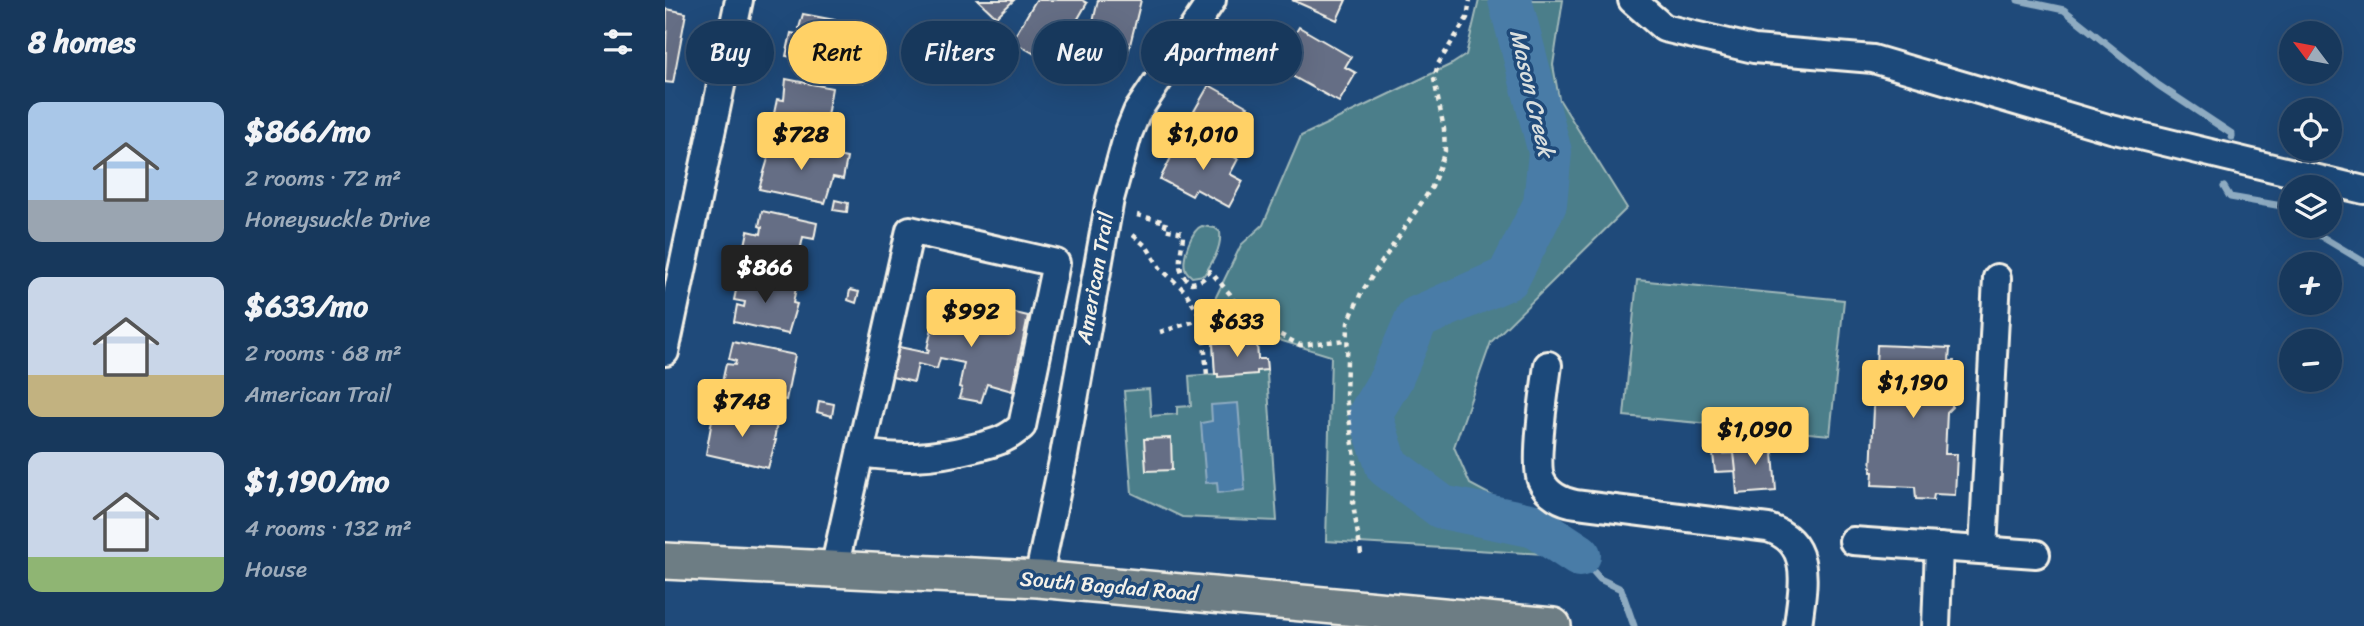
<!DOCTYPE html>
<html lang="en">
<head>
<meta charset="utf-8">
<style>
	body { margin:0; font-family:Sriracha,sans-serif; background:#203f62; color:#f1f3f6; height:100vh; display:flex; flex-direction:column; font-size:26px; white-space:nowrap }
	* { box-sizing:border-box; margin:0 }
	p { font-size:23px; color:#9eacbb }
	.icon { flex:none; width:38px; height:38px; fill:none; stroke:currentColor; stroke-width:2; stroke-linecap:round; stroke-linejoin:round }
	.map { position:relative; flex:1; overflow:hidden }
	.sheet { display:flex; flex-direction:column; background:#17385c; width:665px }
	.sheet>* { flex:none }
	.top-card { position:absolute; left:21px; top:21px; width:665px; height:63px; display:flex; gap:14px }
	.needle { width:46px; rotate:302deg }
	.tools { position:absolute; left:1614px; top:21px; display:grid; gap:14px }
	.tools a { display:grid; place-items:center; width:63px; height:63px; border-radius:50%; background:#17385c; box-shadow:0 7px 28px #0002,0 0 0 2px #365272; font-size:35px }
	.price { position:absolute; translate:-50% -60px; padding:0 16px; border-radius:7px; background:#ffd166; color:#111; font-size:23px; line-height:46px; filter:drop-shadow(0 2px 4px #0008) }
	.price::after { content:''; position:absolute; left:50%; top:42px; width:21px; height:16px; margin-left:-10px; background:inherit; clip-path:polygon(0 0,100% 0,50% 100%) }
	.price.selected { background:#222; color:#fff }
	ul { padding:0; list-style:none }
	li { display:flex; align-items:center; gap:21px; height:175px; padding:0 28px }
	li span { display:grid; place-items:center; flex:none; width:196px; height:140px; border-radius:14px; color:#555 }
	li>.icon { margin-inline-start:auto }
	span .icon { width:84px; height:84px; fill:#fffc; stroke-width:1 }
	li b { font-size:30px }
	h2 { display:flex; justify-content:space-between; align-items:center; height:84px; padding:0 28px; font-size:30px }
	.chip { padding:0 24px; border-radius:32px; background:#17385c; box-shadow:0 7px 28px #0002,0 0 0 2px #365272; font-size:24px; line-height:63px }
	.chip.selected { background:#ffd166; color:#111 }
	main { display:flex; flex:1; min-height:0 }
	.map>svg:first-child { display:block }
	.green { fill:#4b7e8a; stroke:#a0b8b9; stroke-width:2 }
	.water { fill:#4a7ca7; stroke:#8eabc1; stroke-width:2 }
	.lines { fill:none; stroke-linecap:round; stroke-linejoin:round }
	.stream { stroke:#8eabc1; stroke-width:7 }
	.river { stroke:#4a7ca7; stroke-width:44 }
	.building { fill:#656e85; stroke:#f4f1e8; stroke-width:2 }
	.minor-casing { stroke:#f4f1e8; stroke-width:32 }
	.major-casing { stroke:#f4f1e8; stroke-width:40 }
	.path { stroke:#f4f1e8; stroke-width:4.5; stroke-dasharray:5 5; stroke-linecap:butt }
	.minor { stroke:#1f4a7a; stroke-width:26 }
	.major { stroke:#6d7d84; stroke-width:35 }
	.labels { text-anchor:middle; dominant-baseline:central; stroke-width:7; stroke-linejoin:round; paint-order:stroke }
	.street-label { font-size:21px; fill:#f4f1e8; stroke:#1f4a7a }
	.water-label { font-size:23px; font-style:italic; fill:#dadfde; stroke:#1f4a7a }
</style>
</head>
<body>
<main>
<section class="sheet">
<h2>8 homes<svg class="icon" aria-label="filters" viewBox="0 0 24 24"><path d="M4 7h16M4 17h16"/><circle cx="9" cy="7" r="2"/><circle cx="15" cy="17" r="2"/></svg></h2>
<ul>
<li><span style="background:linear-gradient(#a9c7e8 70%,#9aa5b1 0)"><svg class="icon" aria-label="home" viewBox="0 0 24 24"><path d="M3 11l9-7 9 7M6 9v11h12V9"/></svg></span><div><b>$866/mo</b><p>2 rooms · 72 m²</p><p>Honeysuckle Drive</p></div></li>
<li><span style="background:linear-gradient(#c9d6e8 70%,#c2b280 0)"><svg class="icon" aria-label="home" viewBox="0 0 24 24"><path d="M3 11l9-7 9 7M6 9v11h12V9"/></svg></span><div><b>$633/mo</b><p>2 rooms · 68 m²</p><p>American Trail</p></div></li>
<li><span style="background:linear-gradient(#c9d6e8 75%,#8fb573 0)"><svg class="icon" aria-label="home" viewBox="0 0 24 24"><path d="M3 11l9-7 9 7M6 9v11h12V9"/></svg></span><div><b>$1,190/mo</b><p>4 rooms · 132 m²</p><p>House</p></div></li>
</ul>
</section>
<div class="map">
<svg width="1699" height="626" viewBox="0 0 1699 626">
	<rect width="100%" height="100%" fill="#1f4a7a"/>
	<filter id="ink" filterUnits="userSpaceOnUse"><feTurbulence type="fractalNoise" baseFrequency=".0143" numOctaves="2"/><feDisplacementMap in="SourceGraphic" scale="14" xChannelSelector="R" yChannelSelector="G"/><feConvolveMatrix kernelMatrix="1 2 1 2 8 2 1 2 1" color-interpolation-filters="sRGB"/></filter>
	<g filter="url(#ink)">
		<g class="green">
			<path d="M814,0H898L888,65L894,99L962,208L826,342L789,447L805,484L914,542L895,555L661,541L666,356L552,321L549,301L576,245L598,225L636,136L787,64L801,55Z"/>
			<path d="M537,226L550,228L555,232C557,248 547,263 539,275L527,277C524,274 521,272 520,268C517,257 527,229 537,226Z"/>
			<path d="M972,280L1179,300L1165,435L959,416Z"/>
			<path d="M589,340L592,344L593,359H601L612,521L517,517L467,493L459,391L484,389L486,416L512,414V407L526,406L524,376L550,374L548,343Z"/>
		</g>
		<path class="water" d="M573,403L580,490L553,493L552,482L541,483L536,423L547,421L546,405Z"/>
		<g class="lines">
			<g class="stream">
				<path d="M1353,0L1399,10L1493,85L1567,134V137"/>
				<path d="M1559,187L1565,197L1617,206L1626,214"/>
				<path d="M1639,226L1699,262"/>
				<path d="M914,555L935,579L956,589L969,626"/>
			</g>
			<path class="river" d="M845,0L885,152L880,204L843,278L752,318L726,379L705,414L722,466L777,507L870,526L914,555"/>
		</g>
		<g class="building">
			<path d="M313,0H349L331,17Z"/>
			<path d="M371,0H417L422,3L387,64L347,41Z"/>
			<path d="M433,0H476L463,53L423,44Z"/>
			<path d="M627,0H681L672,20Z"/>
			<path d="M2,9L21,13L8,83L0,82Z"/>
			<path d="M138,14L191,24L188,40L180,38L175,66L121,56L126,33L136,35L137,29L134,28Z"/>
			<path d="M634,27L686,57L680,67L691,73L674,102L611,67Z"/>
			<path d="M186,66L201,69L198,82L183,79Z"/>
			<path d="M121,79L167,88L159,133L107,123L112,99L119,100Z"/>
			<path d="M544,85L583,107L562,142L524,120Z"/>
			<path d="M516,138L546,154L550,147L573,159L565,174L578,181L564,207L531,189L527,196L495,179Z"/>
			<path d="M108,142L182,158L178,179L168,177L160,203L94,189Z"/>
			<path d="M170,200L183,203L182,212L168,210Z"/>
			<path d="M97,211L152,223L149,239L138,237L132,266L78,255L83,231L96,234L97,227L94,226Z"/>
			<path d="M74,276L131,288L128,303L132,304L123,334L69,322L72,305L79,307L80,302L69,300Z"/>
			<path d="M185,290L194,292L191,303L183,300Z"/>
			<path d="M283,303L336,314L338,310L363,316L347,391L322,384L316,402L294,398L297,388L294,387L299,363L275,358L272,369L253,364L249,382L227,377L234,347L263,353L264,350L262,349L267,328H269L273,310L281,311Z"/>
			<path d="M589,340L590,344H592L593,359H601L602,370L592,371V374L553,377V374H550L548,343Z"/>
			<path d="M68,342L130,355L121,400L56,387L61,364L70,365L71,361L64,359Z"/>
			<path d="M1212,345L1285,348L1284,361H1289L1287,407L1282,412L1280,454H1292L1290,495L1269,494L1268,500L1251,499L1250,487L1207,485L1208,472H1206Z"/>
			<path d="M154,401L169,404L167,416L152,412Z"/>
			<path d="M49,409L112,423L109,440H111L103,468L41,454Z"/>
			<path d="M506,438L507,470L481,471L479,439Z"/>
			<path d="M1107,440L1111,491L1072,494L1068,444Z"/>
			<path d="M1069,453L1071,471L1050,472L1048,454Z"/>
		</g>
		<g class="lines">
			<g class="minor-casing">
				<g id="minor">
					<path d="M967,0L999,28L1089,49L1208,59L1446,129L1699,190"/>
					<path d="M0,352L74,0"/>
					<path d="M883,365C880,387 869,464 876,480C882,494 897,502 911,504L1103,528C1150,543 1137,588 1133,626"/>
					<path d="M1188,541L1371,554"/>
					<path d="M1318,550L1332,278"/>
					<path d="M169,569L245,230L391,263L357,426C340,441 329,443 308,448C264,459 239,459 195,453"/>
					<path d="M373,579L398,461L445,199L463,134L472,112L547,0"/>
					<path d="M1271,626L1274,547"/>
				</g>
			</g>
			<g class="major-casing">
				<path id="major" d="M0,561L373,579L888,626"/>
			</g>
			<g class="path">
				<path d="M472,215L501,222L499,229L518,233C518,253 507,269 526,283C535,282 540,279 545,271L565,294L577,315"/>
				<path d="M468,235L482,247L495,268L520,291L537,319L542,375"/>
				<path d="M495,332L537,319"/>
				<path d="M538,334L573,332"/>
				<path d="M573,341V324L577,315L635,345L681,340"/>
				<path d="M696,554L688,504L690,458L681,397L683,323L696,293L767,187L780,151L779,129L769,79L773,64L802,18L805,0"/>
			</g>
			<use href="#minor" class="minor"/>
			<use href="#major" class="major"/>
		</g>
	</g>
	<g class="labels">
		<g class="street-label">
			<text transform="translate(430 278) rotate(-80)">American Trail</text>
			<text transform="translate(444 586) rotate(5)">South Bagdad Road</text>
		</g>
		<g class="water-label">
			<text transform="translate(867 93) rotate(77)">Mason Creek</text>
		</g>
	</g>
</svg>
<div class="tools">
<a><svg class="needle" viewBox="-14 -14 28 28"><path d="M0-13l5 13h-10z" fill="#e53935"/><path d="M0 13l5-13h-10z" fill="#9eacbb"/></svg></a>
<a><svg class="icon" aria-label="locate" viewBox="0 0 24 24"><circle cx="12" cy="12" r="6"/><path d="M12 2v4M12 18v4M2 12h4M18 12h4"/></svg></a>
<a><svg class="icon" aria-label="layers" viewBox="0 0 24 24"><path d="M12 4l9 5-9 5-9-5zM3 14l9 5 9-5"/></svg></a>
<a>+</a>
<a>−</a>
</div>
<b class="price" style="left:136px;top:172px">$728</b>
<b class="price" style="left:538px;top:172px">$1,010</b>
<b class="price selected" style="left:100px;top:305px">$866</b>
<b class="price" style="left:306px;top:349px">$992</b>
<b class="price" style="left:572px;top:359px">$633</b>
<b class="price" style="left:1248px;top:420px">$1,190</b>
<b class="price" style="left:77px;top:439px">$748</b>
<b class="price" style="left:1090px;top:467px">$1,090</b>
<div class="top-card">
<a class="chip">Buy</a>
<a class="chip selected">Rent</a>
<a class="chip">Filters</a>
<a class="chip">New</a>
<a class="chip">Apartment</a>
</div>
</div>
</main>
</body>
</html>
